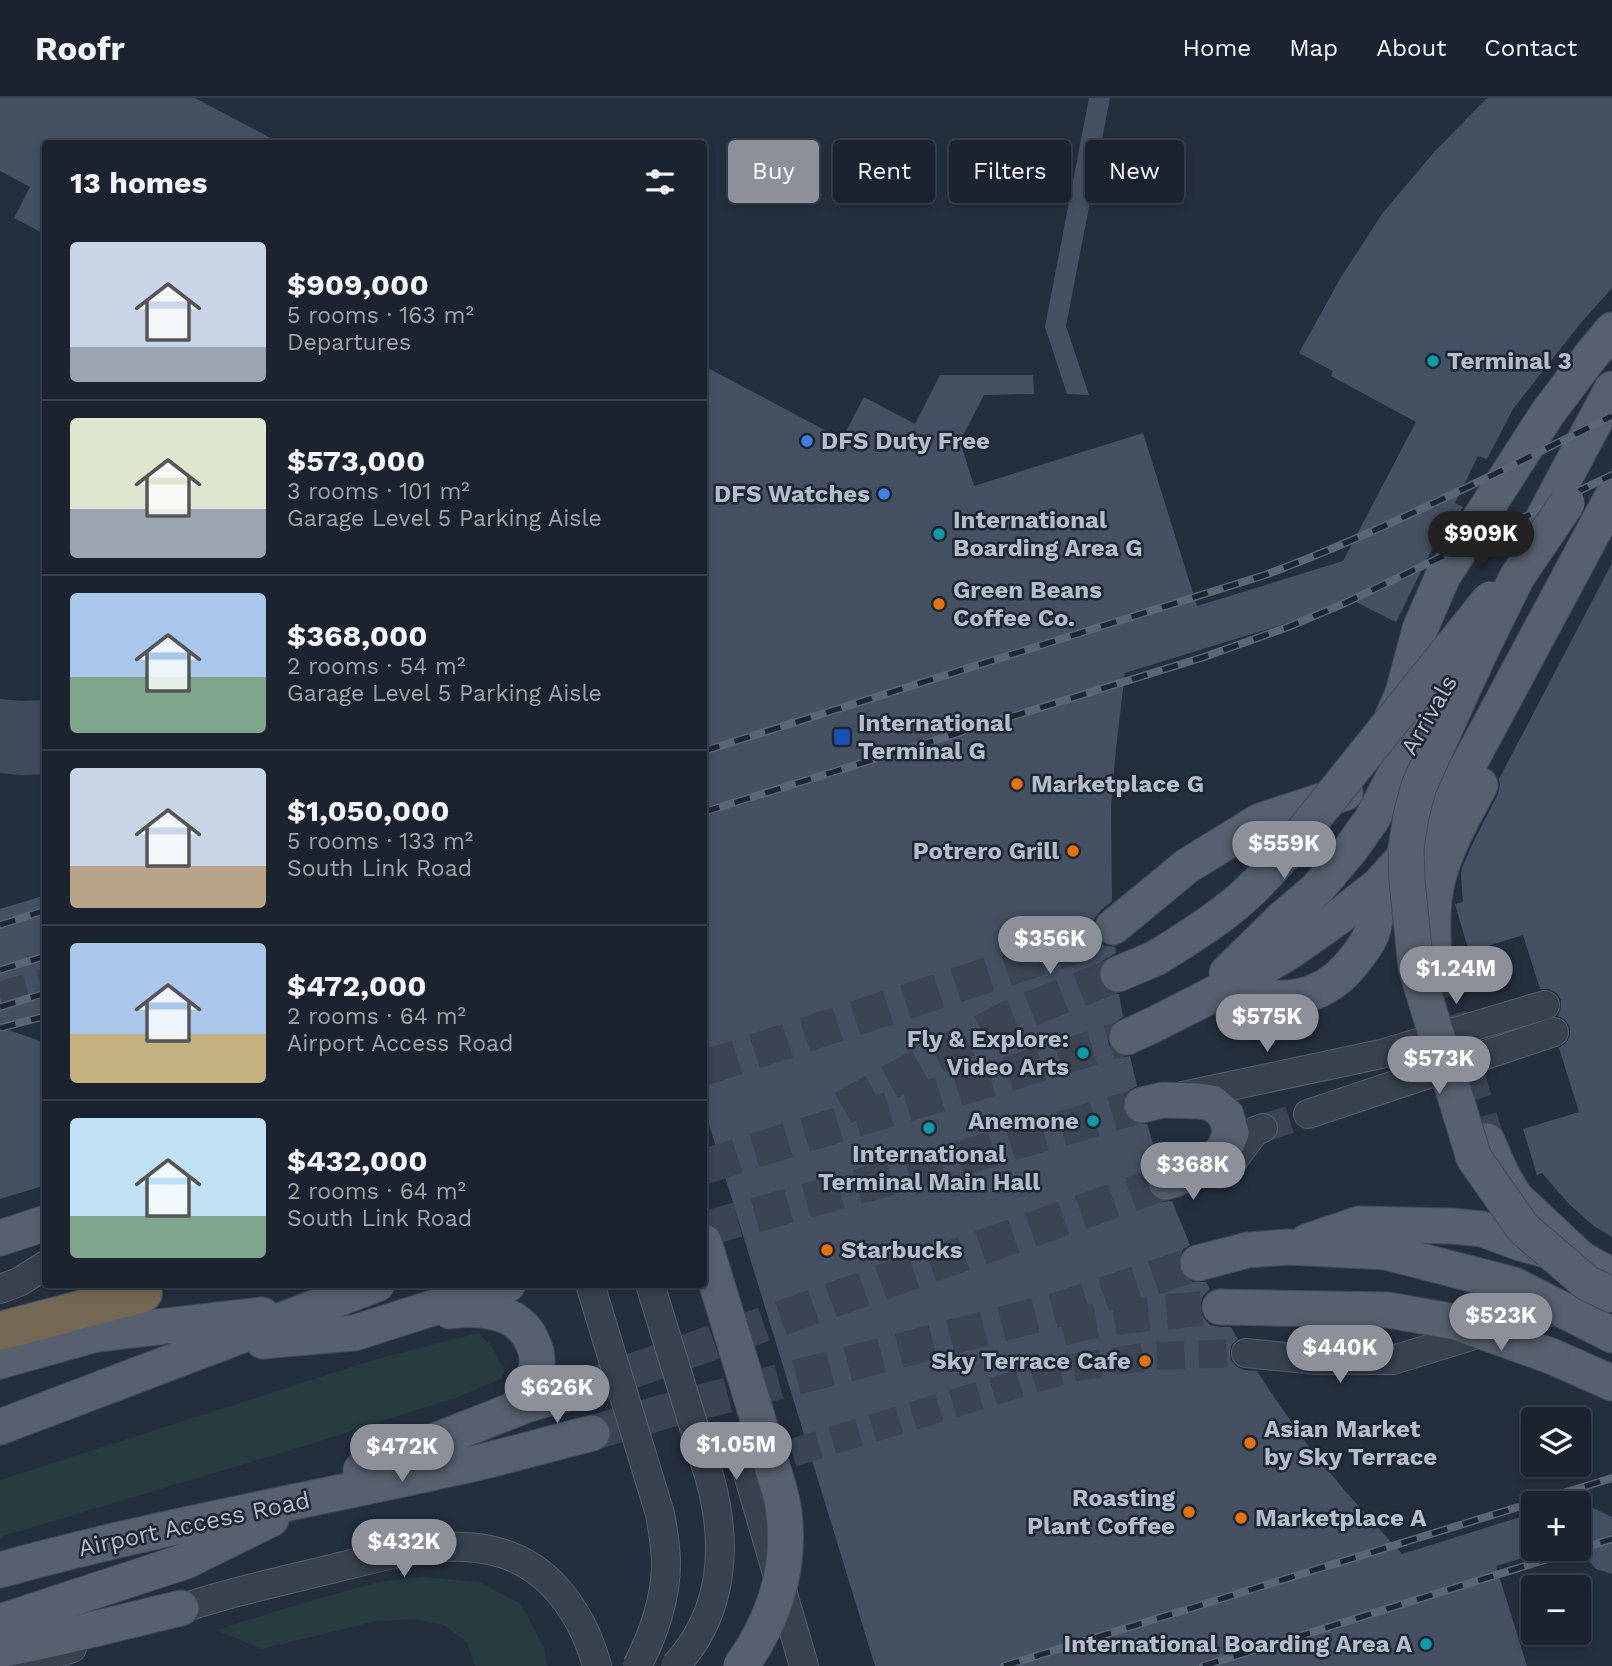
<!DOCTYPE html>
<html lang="en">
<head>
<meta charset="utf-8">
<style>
	body { margin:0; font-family:"Work Sans",sans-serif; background:#242b36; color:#f1f3f6; height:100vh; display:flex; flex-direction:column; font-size:26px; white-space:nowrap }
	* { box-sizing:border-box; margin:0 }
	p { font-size:23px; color:#a0a4aa }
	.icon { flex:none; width:38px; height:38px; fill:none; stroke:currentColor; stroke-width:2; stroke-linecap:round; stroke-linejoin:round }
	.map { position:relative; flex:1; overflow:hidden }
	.sheet { position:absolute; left:42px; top:42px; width:665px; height:1148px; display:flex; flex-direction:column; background:#1b232e; border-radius:7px; box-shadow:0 4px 10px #0003,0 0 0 2px #39404a }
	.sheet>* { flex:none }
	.banner { position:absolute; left:728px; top:42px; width:665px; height:63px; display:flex; gap:14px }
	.tools { position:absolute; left:1521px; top:1309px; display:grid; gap:14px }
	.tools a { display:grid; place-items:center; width:70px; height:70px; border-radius:7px; background:#1b232e; box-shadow:0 4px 10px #0003,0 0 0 2px #39404a; font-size:35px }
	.price { position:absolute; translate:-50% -60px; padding:0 16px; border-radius:24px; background:#8c9099; color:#fff; font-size:23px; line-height:46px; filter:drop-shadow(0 2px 4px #0008) }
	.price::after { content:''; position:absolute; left:50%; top:42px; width:21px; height:16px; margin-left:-10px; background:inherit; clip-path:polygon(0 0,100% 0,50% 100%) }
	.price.current { background:#222; color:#fff }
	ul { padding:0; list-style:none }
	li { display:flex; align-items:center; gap:21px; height:175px; padding:0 28px }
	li+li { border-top:2px solid #39404a }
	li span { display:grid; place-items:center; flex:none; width:196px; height:140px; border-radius:7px; color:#555 }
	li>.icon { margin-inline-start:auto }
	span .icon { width:84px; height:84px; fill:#fffc; stroke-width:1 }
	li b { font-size:30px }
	h2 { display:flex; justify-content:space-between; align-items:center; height:84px; padding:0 28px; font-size:30px }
	.chip { padding:0 24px; border-radius:7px; background:#1b232e; box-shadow:0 4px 10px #0003,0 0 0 2px #39404a; font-size:24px; line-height:63px }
	.chip.current { background:#8c9099; color:#fff }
	header { display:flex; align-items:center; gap:42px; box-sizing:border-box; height:98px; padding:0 35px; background:#1b232e; border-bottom:2px solid #39404a }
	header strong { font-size:33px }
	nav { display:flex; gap:38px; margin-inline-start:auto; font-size:24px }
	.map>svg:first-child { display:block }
	.green { fill:#263c3f }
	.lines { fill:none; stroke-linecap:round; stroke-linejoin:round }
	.taxiway { stroke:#3f4a5a; stroke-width:74 }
	.building { fill:#455162 }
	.minor-tunnel { stroke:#3a4453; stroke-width:28; stroke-dasharray:28 14; stroke-linecap:butt }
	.major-tunnel { stroke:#3a4453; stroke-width:35; stroke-dasharray:35 18; stroke-linecap:butt }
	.minor-casing { stroke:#565f6c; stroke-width:30 }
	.major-casing { stroke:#414a57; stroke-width:37 }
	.highway-casing { stroke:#434c59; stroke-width:40 }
	.minor { stroke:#38414e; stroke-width:28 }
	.major { stroke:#56606e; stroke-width:35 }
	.highway { stroke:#746855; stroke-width:38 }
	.rail-casing { stroke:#5a6575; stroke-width:8 }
	.rail { stroke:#1d2633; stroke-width:5; stroke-dasharray:16; stroke-linecap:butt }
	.minor-bridge-casing { stroke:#565f6c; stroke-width:30; stroke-linecap:butt }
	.major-bridge-casing { stroke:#414a57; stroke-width:37; stroke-linecap:butt }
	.minor-bridge { stroke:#38414e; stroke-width:28 }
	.major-bridge { stroke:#56606e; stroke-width:35 }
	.culture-dot { fill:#0f9aa8; stroke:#1d2633; stroke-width:2.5 }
	.shop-dot { fill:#3f7fe0; stroke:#1d2633; stroke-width:2.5 }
	.food-dot { fill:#e8710a; stroke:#1d2633; stroke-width:2.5 }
	.transit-dot { fill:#1a4fb4; stroke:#1d2633; stroke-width:2.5 }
	.labels { text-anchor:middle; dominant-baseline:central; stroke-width:5; stroke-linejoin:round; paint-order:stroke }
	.poi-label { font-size:24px; font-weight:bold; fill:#b4bcc9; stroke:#1d2633; text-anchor:start }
	.street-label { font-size:24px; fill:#b4bcc9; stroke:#1d2633 }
</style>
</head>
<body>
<header>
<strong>Roofr</strong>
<nav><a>Home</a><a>Map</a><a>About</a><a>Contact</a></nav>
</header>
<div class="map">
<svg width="1612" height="1568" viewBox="0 0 1612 1568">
	<rect width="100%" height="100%" fill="#242f3e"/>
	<g class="green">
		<path d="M478,1235L491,1247L505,1273L501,1281L458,1299L301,1349L0,1439V1382L370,1263Z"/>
		<path d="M422,1479L479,1484L521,1506L544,1550L547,1568H475L467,1544L444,1527L414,1521L376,1523L262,1551L216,1532L303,1505L379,1484Z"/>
	</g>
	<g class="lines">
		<path class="taxiway" d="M0,638L22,640L46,639"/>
	</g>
	<g class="building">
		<path d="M0,0H195L282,46H46V137L14,120L30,89L0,73Z"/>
		<path d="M1089,0H1110L1066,228L1089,297L1067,296L1045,229Z"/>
		<path d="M1487,0H1612V190L1580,226L1513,311L1487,361L1478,358L1455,405L1463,409L1445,438L1440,435L1396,524L1356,504L1125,575L1116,650L1111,709L1112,803L1100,813L1094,821L1093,832L1098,842L1105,848L1115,849L1116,855L1102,863L1098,874L1099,883L1105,892L1115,896H1119L1123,919L1110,928L1107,938L1109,947L1116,956L1125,959L1130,958L1137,988L1129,992L1123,1001V1012L1128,1021L1136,1026H1147L1159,1065L1150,1071L1146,1081L1147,1090L1153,1100L1163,1104L1172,1103L1190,1147L1183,1151L1179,1159V1171L1184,1180L1193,1184H1206L1210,1191L1203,1198L1200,1208L1203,1219L1210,1227L1220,1229H1231L1238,1241L1232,1246L1230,1253L1231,1262L1237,1269L1244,1272L1257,1273L1276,1302L1312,1353L1346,1394L1402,1456L1533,1415V1457L1496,1468L1527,1568H875L704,1010V268L842,341L864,299L915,326L940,277H1033L1034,296L984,297L960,343L974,388L1143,335L1197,508L1343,463L1416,324L1331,278L1333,273L1299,255L1340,181L1382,116L1435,53Z"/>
		<path d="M1612,465V1139L1594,1128L1570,1107L1542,1075L1537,1077L1523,1031L1579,1014L1559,950L1567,944L1570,937V929L1565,922L1558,918L1561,910V902L1557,895L1549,891H1540L1523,837L1469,854L1455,806L1463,804L1461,776L1462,770L1472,747L1498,696L1500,687L1499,681Z"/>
		<path d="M46,797V914L0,928V811Z"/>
		<path d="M0,929L46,945V1087L0,1101Z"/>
		<path d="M1578,1403L1612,1419V1476L1596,1471L1588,1462L1578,1433Z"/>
	</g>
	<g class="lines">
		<g class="minor-tunnel">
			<path d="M0,898L46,884"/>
			<path d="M1263,1030L1308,1016"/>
			<path d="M752,1367L1070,1270L1151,1258L1246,1255"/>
		</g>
		<g class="major-tunnel">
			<path d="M1434,867L1487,1043"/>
			<path d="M704,970L1073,849L1113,829"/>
			<path d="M843,1010L1008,920L1118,876"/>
			<path d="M704,1069C844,1023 986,984 1127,939"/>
			<path d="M704,1131L948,1064L1142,1007"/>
			<path d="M1062,1230C1114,1217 1167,1214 1220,1209"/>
			<path d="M581,1291L1166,1084"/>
			<path d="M592,1335L666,1313L1060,1211L1198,1165"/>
		</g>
		<g class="minor-casing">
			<g id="minor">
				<path d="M1183,998L1381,956L1545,907"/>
				<path d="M1308,1016L1554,934"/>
				<path d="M1215,1067L1234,1061L1255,1033L1263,1030"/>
				<path d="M0,1191L19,1184L46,1167"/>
				<path d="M1246,1255L1316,1262H1393L1559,1211"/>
				<path d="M746,1369L804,1568"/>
				<path d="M163,1517C214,1498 270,1486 323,1473C399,1455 494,1422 555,1489C576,1512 589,1538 597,1568"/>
				<path d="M19,1568L72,1550"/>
			</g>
		</g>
		<g class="major-casing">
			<g id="major">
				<path d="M1537,432L1612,291"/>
				<path d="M1393,618L1403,595L1420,531L1443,478L1547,316L1589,260L1612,232"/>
				<path d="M1113,829L1187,768L1260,723L1345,695"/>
				<path d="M1434,867C1433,835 1430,801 1441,770C1450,741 1466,714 1480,687"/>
				<path d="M1227,875L1283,820L1317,791L1350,752L1372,721L1414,640L1471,543"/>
				<path d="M1118,876L1156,860"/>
				<path d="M1224,891C1273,905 1318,908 1353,864C1361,854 1370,843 1373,831C1377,817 1377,801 1379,787"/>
				<path d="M1127,939L1157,925L1245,880L1292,852L1336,821L1379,787L1417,745L1455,692L1612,399"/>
				<path d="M1142,1007L1163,1002L1198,1003L1212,1005L1226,1017L1231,1035L1223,1053L1203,1071L1166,1084"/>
				<path d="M1487,1043L1502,1077L1515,1099L1579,1159"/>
				<path d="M0,1140L46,1125"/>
				<path d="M1308,1143L1359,1126L1452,1128L1482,1131L1520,1145L1583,1162L1612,1178"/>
				<path d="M1198,1165L1248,1152L1288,1149L1386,1154L1514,1187L1612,1237"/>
				<path d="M1220,1209L1388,1212"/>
				<path d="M450,1213C478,1209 517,1212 531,1241C535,1249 538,1258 537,1267C535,1282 523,1298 516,1311"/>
				<path d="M263,1243L354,1235L508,1186"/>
				<path d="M1551,1258L1612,1285"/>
				<path d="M0,1263L97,1236L262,1217"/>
				<path d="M0,1329L377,1186"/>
				<path d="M361,1372L526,1307L581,1291"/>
				<path d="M0,1472C161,1427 326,1400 489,1362C524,1353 558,1344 592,1335"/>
				<path d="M0,1524L186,1463L271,1421"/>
				<path d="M0,1552L57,1540L181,1510"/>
			</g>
		</g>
		<g class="highway-casing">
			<path id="highway" d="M0,1233L143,1195"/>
		</g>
		<use href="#minor" class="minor"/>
		<use href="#major" class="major"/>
		<use href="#highway" class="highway"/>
		<g class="rail-casing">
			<g id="rail">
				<path d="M704,653L1265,477C1384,433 1498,374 1612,318"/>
				<path d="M704,714L1204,559L1288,529L1345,505L1612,377"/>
				<path d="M0,827L46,812"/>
				<path d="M0,872L46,858"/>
				<path d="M0,909L46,895"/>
				<path d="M0,930L46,918"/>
				<path d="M1004,1568L1612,1380"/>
				<path d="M1203,1568L1612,1441"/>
			</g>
		</g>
		<use href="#rail" class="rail"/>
		<g class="minor-bridge-casing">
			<g id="minor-bridge">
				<path d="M590,1186L660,1416C663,1431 665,1446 666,1461C667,1497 654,1536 637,1568"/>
				<path d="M650,1186L710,1381C728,1447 724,1515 675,1568"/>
			</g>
		</g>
		<g class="major-bridge-casing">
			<g id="major-bridge">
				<path d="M1567,405L1517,479L1480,554L1419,688L1411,718L1406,750L1407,783L1416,870L1474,1060L1523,1130L1587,1185L1612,1197"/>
				<path d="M1156,860C1183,843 1210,827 1235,806C1255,790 1272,770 1289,751L1490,501"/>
				<path d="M704,1144L777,1384C780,1394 783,1405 784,1415C791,1471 773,1523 741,1568"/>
				<path d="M1388,1212L1456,1224L1551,1258"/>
			</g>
		</g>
		<use href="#minor-bridge" class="minor-bridge"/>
		<use href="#major-bridge" class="major-bridge"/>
	</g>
	<g class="culture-dot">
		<circle cx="1433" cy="263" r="7"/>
		<circle cx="939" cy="436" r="7"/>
		<circle cx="1083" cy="955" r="7"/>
		<circle cx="1093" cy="1023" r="7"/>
		<circle cx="929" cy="1030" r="7"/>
		<circle cx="1426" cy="1546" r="7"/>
	</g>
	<g class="shop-dot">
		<circle cx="807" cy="343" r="7"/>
		<circle cx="884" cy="396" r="7"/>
	</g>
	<g class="food-dot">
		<circle cx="939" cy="506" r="7"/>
		<circle cx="1017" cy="686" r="7"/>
		<circle cx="1073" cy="753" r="7"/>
		<circle cx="827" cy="1152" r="7"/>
		<circle cx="1145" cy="1263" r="7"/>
		<circle cx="1250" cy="1345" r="7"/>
		<circle cx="1189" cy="1414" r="7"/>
		<circle cx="1241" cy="1420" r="7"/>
	</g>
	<rect class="transit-dot" x="833" y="630" width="18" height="18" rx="3.5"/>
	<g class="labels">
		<g class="poi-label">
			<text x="1447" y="263">Terminal 3</text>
			<text x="821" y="343">DFS Duty Free</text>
			<text x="870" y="396" text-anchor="end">DFS Watches</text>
			<text x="953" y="422">International<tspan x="953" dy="28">Boarding Area G</tspan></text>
			<text x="953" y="492">Green Beans<tspan x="953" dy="28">Coffee Co.</tspan></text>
			<text x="858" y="625">International<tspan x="858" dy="28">Terminal G</tspan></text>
			<text x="1031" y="686">Marketplace G</text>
			<text x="1059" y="753" text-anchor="end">Potrero Grill</text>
			<text x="1069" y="941" text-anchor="end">Fly &amp; Explore:<tspan x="1069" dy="28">Video Arts</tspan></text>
			<text x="1079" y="1023" text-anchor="end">Anemone</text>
			<text x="929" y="1056" text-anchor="middle">International<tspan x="929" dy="28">Terminal Main Hall</tspan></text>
			<text x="841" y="1152">Starbucks</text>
			<text x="1131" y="1263" text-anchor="end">Sky Terrace Cafe</text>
			<text x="1264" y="1331">Asian Market<tspan x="1264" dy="28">by Sky Terrace</tspan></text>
			<text x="1175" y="1400" text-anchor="end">Roasting<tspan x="1175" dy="28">Plant Coffee</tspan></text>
			<text x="1255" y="1420">Marketplace A</text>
			<text x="1412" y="1546" text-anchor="end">International Boarding Area A</text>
		</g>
		<g class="street-label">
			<text transform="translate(1429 617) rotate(-60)">Arrivals</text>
			<text transform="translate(194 1426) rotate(-12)">Airport Access Road</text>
		</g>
	</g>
</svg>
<div class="tools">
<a><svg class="icon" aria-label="layers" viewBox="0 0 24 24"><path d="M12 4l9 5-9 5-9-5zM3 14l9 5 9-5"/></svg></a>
<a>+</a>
<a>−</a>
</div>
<b class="price current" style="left:1481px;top:473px">$909K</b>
<b class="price" style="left:1284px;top:783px">$559K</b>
<b class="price" style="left:1050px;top:878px">$356K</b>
<b class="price" style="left:1456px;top:908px">$1.24M</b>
<b class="price" style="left:1267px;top:956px">$575K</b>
<b class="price" style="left:1439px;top:998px">$573K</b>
<b class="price" style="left:1193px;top:1104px">$368K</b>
<b class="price" style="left:1501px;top:1255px">$523K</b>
<b class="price" style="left:1340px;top:1287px">$440K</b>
<b class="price" style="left:557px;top:1327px">$626K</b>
<b class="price" style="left:736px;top:1384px">$1.05M</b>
<b class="price" style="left:402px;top:1386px">$472K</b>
<b class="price" style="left:404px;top:1481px">$432K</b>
<div class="banner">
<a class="chip current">Buy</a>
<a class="chip">Rent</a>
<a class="chip">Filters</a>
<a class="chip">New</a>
</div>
<section class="sheet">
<h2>13 homes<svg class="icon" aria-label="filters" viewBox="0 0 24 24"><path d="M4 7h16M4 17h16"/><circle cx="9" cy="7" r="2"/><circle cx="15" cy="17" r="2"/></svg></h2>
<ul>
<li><span style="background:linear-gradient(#c9d6e8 75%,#9aa5b1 0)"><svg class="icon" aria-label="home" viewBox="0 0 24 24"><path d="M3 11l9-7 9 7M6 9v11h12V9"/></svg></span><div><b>$909,000</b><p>5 rooms · 163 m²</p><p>Departures</p></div></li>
<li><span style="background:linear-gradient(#dfe7d0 65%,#9aa5b1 0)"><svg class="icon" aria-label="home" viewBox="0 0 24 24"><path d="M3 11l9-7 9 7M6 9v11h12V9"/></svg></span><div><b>$573,000</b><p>3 rooms · 101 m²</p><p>Garage Level 5 Parking Aisle</p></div></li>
<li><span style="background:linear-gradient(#a9c7e8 60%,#7fa58c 0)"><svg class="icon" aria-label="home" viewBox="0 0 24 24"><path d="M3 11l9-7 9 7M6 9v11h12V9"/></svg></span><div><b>$368,000</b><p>2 rooms · 54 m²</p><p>Garage Level 5 Parking Aisle</p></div></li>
<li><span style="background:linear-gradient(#c9d6e8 70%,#b9a48a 0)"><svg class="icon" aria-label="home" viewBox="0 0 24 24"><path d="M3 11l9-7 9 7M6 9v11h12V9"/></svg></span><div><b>$1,050,000</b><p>5 rooms · 133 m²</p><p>South Link Road</p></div></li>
<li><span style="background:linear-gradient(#a9c7e8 65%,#c2b280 0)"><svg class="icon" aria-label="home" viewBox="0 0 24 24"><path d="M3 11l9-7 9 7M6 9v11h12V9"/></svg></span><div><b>$472,000</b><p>2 rooms · 64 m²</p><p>Airport Access Road</p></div></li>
<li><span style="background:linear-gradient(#bfe0f5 70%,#7fa58c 0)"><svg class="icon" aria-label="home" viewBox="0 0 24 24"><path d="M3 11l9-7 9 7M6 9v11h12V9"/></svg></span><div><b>$432,000</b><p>2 rooms · 64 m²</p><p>South Link Road</p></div></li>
</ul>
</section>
</div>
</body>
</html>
